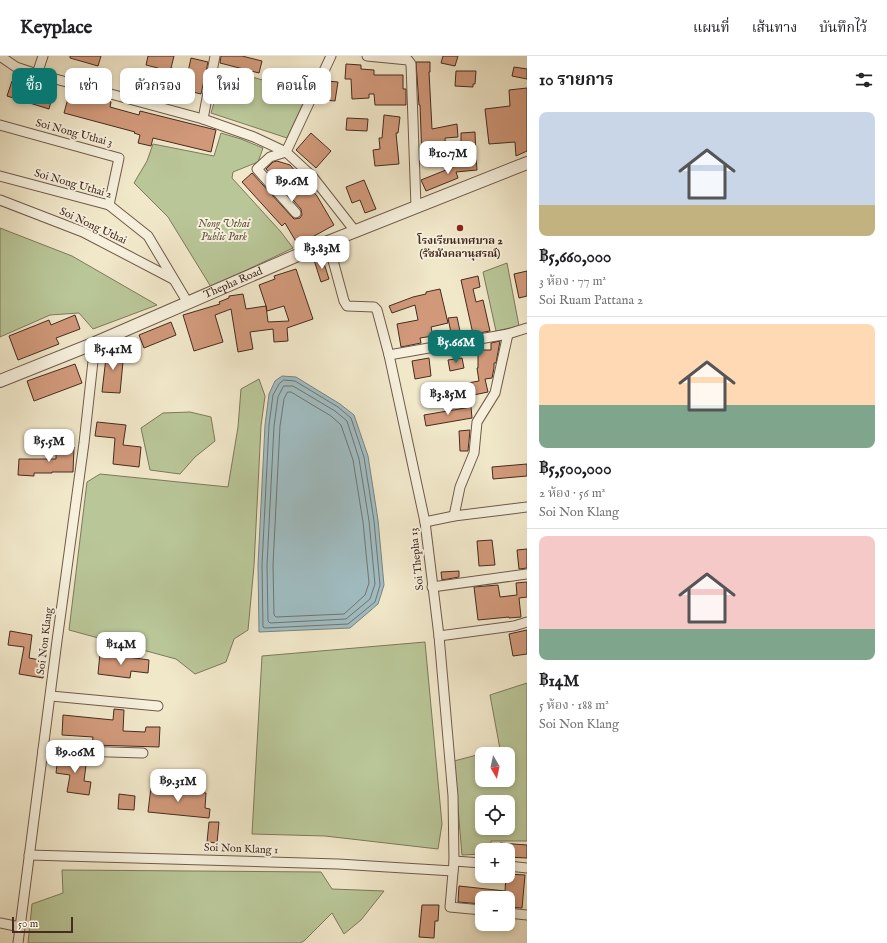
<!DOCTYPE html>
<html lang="th">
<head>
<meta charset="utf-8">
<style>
	body { margin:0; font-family:"IM FELL English","Noto Serif Thai",serif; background:#f2f2f2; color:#202124; height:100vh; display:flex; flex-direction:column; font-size:15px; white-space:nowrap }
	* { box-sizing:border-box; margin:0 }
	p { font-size:13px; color:#757577 }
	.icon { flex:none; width:22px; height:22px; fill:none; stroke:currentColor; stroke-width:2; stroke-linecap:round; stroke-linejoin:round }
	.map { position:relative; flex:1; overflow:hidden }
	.details { display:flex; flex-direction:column; background:#fff; width:360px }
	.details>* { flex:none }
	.banner { position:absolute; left:12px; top:12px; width:380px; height:36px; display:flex; gap:8px }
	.needle { width:26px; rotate:171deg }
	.fabs { position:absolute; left:475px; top:691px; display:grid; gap:8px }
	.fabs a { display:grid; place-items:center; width:40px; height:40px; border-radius:8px; background:#fff; box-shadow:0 2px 6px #0003; font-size:20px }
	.scale { position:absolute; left:12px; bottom:10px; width:61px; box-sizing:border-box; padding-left:4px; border:2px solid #452b20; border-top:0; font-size:11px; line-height:14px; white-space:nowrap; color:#452b20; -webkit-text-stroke:3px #f6f0dd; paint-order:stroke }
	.price { position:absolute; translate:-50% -34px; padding:0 9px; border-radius:8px; background:#fff; color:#222; font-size:13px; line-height:26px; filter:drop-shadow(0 1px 2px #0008) }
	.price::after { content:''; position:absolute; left:50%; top:24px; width:12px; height:9px; margin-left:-6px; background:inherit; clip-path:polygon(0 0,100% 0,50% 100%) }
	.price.on { background:#0f766e; color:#fff }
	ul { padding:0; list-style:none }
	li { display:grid; align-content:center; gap:8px; height:212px; padding:0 12px }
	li+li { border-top:1px solid #e0e0e0 }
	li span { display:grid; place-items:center; height:124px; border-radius:8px; color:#555 }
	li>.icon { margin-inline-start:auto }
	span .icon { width:72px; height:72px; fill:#fffc; stroke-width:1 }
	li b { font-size:17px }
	h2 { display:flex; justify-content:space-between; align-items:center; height:48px; padding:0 12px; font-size:17px }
	.pill { padding:0 14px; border-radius:8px; background:#fff; box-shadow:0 2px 6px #0003; font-size:14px; line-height:36px }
	.pill.on { background:#0f766e; color:#fff }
	header { display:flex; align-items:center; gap:24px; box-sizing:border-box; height:56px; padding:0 20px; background:#fff; border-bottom:1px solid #e0e0e0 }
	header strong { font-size:19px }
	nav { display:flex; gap:22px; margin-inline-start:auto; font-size:14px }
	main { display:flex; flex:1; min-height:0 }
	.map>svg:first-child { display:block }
	.green { fill:#b9c698; stroke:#7f785c; fill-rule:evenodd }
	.water { fill:#a0bdc2; stroke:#7c8381 }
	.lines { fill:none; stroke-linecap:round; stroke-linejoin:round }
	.shore { stroke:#727471; stroke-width:1 }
	.building { fill:#d1997a; stroke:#452b20; fill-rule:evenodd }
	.minor-casing { stroke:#705a4a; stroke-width:11 }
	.tertiary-casing { stroke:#705a4a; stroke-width:14 }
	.minor { stroke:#f6f0dd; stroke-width:9 }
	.tertiary { stroke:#f6f0dd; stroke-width:12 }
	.poi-dot { fill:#8f2418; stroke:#f6f0dd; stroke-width:1.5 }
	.labels { text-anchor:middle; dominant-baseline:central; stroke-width:4; stroke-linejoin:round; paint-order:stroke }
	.street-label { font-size:11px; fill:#452b20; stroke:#f6f0dd }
	.park-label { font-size:11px; font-style:italic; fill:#62523e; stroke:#f6f0dd }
	.poi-label { font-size:11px; font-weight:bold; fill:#452b20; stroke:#f6f0dd }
</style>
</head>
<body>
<header>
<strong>Keyplace</strong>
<nav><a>แผนที่</a><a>เส้นทาง</a><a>บันทึกไว้</a></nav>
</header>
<main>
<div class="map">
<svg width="527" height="887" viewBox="0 0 527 887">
	<rect width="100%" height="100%" fill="#f1e8ca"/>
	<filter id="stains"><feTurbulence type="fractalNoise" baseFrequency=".005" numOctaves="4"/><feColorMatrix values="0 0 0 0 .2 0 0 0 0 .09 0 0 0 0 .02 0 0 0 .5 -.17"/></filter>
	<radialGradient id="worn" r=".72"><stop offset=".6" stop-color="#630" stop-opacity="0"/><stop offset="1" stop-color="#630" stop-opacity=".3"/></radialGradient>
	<g class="green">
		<path d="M224,13L308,37L287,82L211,57Z"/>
		<path d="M221,77L241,83L263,92L258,106L233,116L232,122L281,176L293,192L211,231L168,161L134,127L147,105L153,88L214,100Z"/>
		<path d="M0,172L72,200L157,249L93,273L79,257L50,259L0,281Z"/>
		<path d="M507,207L519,270L496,275L483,216Z"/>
		<path d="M259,323L265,340L261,370L254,510L248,574L234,583L226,606L195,618L176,603L69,574L87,426L100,418L228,431L238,371L241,333Z"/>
		<path d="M190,356L211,361L215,385L195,401L180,418L150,414L141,372L163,357Z"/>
		<path d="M425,586L442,768L438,793L325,780L252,778L262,600Z"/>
		<path d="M527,627V785H491V794H482V798L462,799L454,705L500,693L490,639ZM482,698H508V724H482ZM482,746H508V772H482Z"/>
		<path d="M62,814L321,816L332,833L384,835L361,864L344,878L332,857L304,885L300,887H28L32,848L63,837Z"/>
	</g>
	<path class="water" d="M282,320L296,321L340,348L354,359L368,400L378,464L384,529L378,548L350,572L259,576L258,509L265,369L269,338L275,325Z"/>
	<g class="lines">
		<g class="shore">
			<path d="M284,324L295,325L338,351L351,362L364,401L374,465L380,529L375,546L348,568L265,572L263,571L262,509L269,369L273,339L279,328Z"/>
			<path d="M284,330H293L335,355L347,365L359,403L369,465L375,528L370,543L346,563L270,567L268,565L267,509L274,370L278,341Z"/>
			<path d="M288,336H291L331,360L341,369L353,404L363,466L369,527L365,539L344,558L276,561L274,559L273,509L280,370L284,343Z"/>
		</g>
	</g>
	<g class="building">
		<path d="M70,0H101L98,10L70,2Z"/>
		<path d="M148,0H174L171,12L188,16L191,2L208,6L201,38L185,34L183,44L172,42L176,26L155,21L158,12L146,9Z"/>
		<path d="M221,0H242L262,5L259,17L220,7Z"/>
		<path d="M443,0H458L455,10L441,7Z"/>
		<path d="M416,6H430V16H429L432,73L457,68L458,81L445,82L446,105H436V103H422L420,49H419Z"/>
		<path d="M346,8L361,9V13L374,14V19H403V33H406V49H375L374,38H369V42L352,43L351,23H345Z"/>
		<path d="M514,11L527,13V23L512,20Z"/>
		<path d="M456,15H476L475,28H473V31L455,30Z"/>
		<path d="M24,23L55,31L49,53L7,40L12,25L23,28Z"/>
		<path d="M327,25L338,26L335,45L324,44Z"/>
		<path d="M527,32V95L516,100L515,86L489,88L485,53L510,50L509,34Z"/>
		<path d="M70,35L111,46L110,51L139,59L140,55L216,74L211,96L153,82L151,90L138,87L140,79L134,77L135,76L64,57Z"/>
		<path d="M384,59L400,61L398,77H396L399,108L375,110L373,94L380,93L379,82H382Z"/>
		<path d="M347,62L368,63L367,75L346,74Z"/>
		<path d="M475,76L476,102L461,103V77Z"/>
		<path d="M311,77L331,95L316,112L296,94Z"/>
		<path d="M476,102L477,114L456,116L458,122L426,135L421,124Z"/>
		<path d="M277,105L290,109L317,140L334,169L298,189L285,167L282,170L242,126L252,117L292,161L294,163L300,162L302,159L301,153L266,113L273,106Z"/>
		<path d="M364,124L376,153L365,157L360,144L352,147L346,131Z"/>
		<path d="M322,201L329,223L321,226L314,204Z"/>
		<path d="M296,213L313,263L287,272L288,285L274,286L273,273L250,276L253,293L238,296L231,253L215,259L223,286L194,295L183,259L220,248L219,246L229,242V240L243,238L246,253L266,250L259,229L275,223L274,220ZM266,250L267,255L284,250L289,265L268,266Z"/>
		<path d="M527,215V240L519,242L514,218Z"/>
		<path d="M478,220L480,231L473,233L476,246L483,244L490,275L473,278L461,224Z"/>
		<path d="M440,233L448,267L431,271L433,280L420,282L421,287L401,291L397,268L418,264L415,249L392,257L389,250L413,241L426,238V236Z"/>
		<path d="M75,259L80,273L56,282L59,288L18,304L9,280L49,264L51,269Z"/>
		<path d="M457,261L461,280L452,282L448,262Z"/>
		<path d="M171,266L176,279L144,292L139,279Z"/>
		<path d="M500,285L496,307H494V312L492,322L485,323L488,336L464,341L462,328L479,325L477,312H478V294H491V287Z"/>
		<path d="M107,293L124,295L120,337L102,336Z"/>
		<path d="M429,302L431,320L415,323L412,305Z"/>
		<path d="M462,302L464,312L450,315L448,304Z"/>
		<path d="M75,308L82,327L34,345L27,325Z"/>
		<path d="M471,351L472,362L426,370L424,359Z"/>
		<path d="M97,366L126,369L123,389L141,391L139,411L113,408L115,382L95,380Z"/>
		<path d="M470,374L468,395H460L459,375Z"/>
		<path d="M56,390L74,391L73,416H52V417H34V420L18,419L19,403H56Z"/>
		<path d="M527,408V420L493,423L492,411Z"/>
		<path d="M492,484L495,509L479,510L477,485Z"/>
		<path d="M527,493V512L519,513L517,494Z"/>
		<path d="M459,515V521L442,524L441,516Z"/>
		<path d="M527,526V541L519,542L521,561L509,562V561L478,564L474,531L498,529L500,541L517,539L516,527Z"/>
		<path d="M527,574V598L513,600L509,578Z"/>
		<path d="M10,575L32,579L29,602L46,605L43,622L19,618L24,591L8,589Z"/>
		<path d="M100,597L149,604L148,617L131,615L130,622L98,618Z"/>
		<path d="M114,653L124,654L123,675L145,676L146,671H160L159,691L92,689L93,681L62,679L63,659L113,664Z"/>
		<path d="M58,701L74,703V701H87L84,725L91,726L89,739L67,736L70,719L56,717Z"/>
		<path d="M151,731L206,737L205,752L210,753L209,762L148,756Z"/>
		<path d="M119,738L135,740L134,754L118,753Z"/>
		<path d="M209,766H219L217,787L207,786Z"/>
		<path d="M500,787L527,789V802L508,801V794H500Z"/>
		<path d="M508,818L525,819L522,852L508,851V842H482V848L458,846L459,830L505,835L506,820H508Z"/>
		<path d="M422,849H439L438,865H435L434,882L419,881Z"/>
	</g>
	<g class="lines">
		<g class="minor-casing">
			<g id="minor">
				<path d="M0,0L16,11L37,18L203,63L254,81L286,96L312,120L355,175"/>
				<path d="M367,0L408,4L411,8L416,151"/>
				<path d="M37,18L43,0"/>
				<path d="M203,63L215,0"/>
				<path d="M0,69L119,102L109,149"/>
				<path d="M0,120L109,149L148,180L188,247"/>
				<path d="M0,144L83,176L173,223"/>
				<path d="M296,157L257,113L270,101L286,96L331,0"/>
				<path d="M328,186L344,245L347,250L374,251L377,254L389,299L425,466L439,580L453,740L454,805L450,851L482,854"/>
				<path d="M389,299L508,278L527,272"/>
				<path d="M454,460L460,431L474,397L477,366L495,337L508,278"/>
				<path d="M425,466L454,460L527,451"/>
				<path d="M432,531L527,518"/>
				<path d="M439,580L514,570L527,566"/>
				<path d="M51,640L158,650"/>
				<path d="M43,694L143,697"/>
				<path d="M29,799L338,808L453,815"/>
				<path d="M454,805L482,807"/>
				<path d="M508,810L527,812"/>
				<path d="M508,857L527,859"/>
				<path d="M0,867L20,871"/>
				<path d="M18,887L57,585L84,387L95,287"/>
			</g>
		</g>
		<g class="tertiary-casing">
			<g id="tertiary">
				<path id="s1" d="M0,325L95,287L328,186L527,107"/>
			</g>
		</g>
		<use href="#minor" class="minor"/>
		<use href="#tertiary" class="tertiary"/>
	</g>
	<circle class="poi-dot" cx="460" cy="172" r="4"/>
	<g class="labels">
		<g class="street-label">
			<text transform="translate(74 77) rotate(15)">Soi Nong Uthai 3</text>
			<text transform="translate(73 128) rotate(16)">Soi Nong Uthai 2</text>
			<text transform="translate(93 170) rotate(25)">Soi Nong Uthai</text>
			<text stroke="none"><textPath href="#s1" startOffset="253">Thepha Road</textPath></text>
			<text transform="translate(417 503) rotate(-96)">Soi Thepha 13</text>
			<text transform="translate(45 585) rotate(-83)">Soi Non Klang</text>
			<text transform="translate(241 793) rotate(2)">Soi Non Klang 1</text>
		</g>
		<g class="park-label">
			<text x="224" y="168">Nong Uthai<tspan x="224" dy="13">Public Park</tspan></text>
		</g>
		<g class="poi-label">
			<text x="460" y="185">โรงเรียนเทศบาล 2<tspan x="460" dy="13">(รัชมังคลานุสรณ์)</tspan></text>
		</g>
	</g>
	<rect width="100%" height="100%" filter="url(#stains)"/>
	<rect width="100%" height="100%" fill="url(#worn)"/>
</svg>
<div class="fabs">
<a><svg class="needle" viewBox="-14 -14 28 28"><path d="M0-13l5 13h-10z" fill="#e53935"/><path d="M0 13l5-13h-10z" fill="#757577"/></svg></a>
<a><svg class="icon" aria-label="locate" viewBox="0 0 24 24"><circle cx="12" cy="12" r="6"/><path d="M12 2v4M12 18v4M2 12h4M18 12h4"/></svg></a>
<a>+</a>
<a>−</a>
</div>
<div class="scale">50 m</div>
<b class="price" style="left:448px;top:119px">฿10.7M</b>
<b class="price" style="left:292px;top:147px">฿9.6M</b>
<b class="price" style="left:322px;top:214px">฿3.83M</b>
<b class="price on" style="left:456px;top:308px">฿5.66M</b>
<b class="price" style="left:113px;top:315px">฿5.41M</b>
<b class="price" style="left:448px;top:360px">฿3.85M</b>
<b class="price" style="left:49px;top:407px">฿5.5M</b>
<b class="price" style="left:121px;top:610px">฿14M</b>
<b class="price" style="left:75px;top:718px">฿9.06M</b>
<b class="price" style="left:178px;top:747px">฿9.31M</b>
<div class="banner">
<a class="pill on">ซื้อ</a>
<a class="pill">เช่า</a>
<a class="pill">ตัวกรอง</a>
<a class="pill">ใหม่</a>
<a class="pill">คอนโด</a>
</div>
</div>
<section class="details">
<h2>10 รายการ<svg class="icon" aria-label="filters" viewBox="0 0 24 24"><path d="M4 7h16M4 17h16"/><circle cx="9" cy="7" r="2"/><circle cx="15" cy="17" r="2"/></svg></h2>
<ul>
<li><span style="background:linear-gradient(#c9d6e8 75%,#c2b280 0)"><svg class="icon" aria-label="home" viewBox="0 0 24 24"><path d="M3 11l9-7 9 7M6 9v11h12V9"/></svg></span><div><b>฿5,660,000</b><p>3 ห้อง · 77 m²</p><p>Soi Ruam Pattana 2</p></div></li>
<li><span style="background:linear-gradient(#ffd9b3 65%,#7fa58c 0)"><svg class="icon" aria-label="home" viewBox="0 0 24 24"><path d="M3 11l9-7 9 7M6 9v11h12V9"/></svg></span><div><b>฿5,500,000</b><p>2 ห้อง · 56 m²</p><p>Soi Non Klang</p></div></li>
<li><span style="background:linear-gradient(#f6c9c9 75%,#7fa58c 0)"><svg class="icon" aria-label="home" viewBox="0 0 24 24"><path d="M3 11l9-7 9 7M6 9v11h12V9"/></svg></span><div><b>฿14M</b><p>5 ห้อง · 188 m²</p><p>Soi Non Klang</p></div></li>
</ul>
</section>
</main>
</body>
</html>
